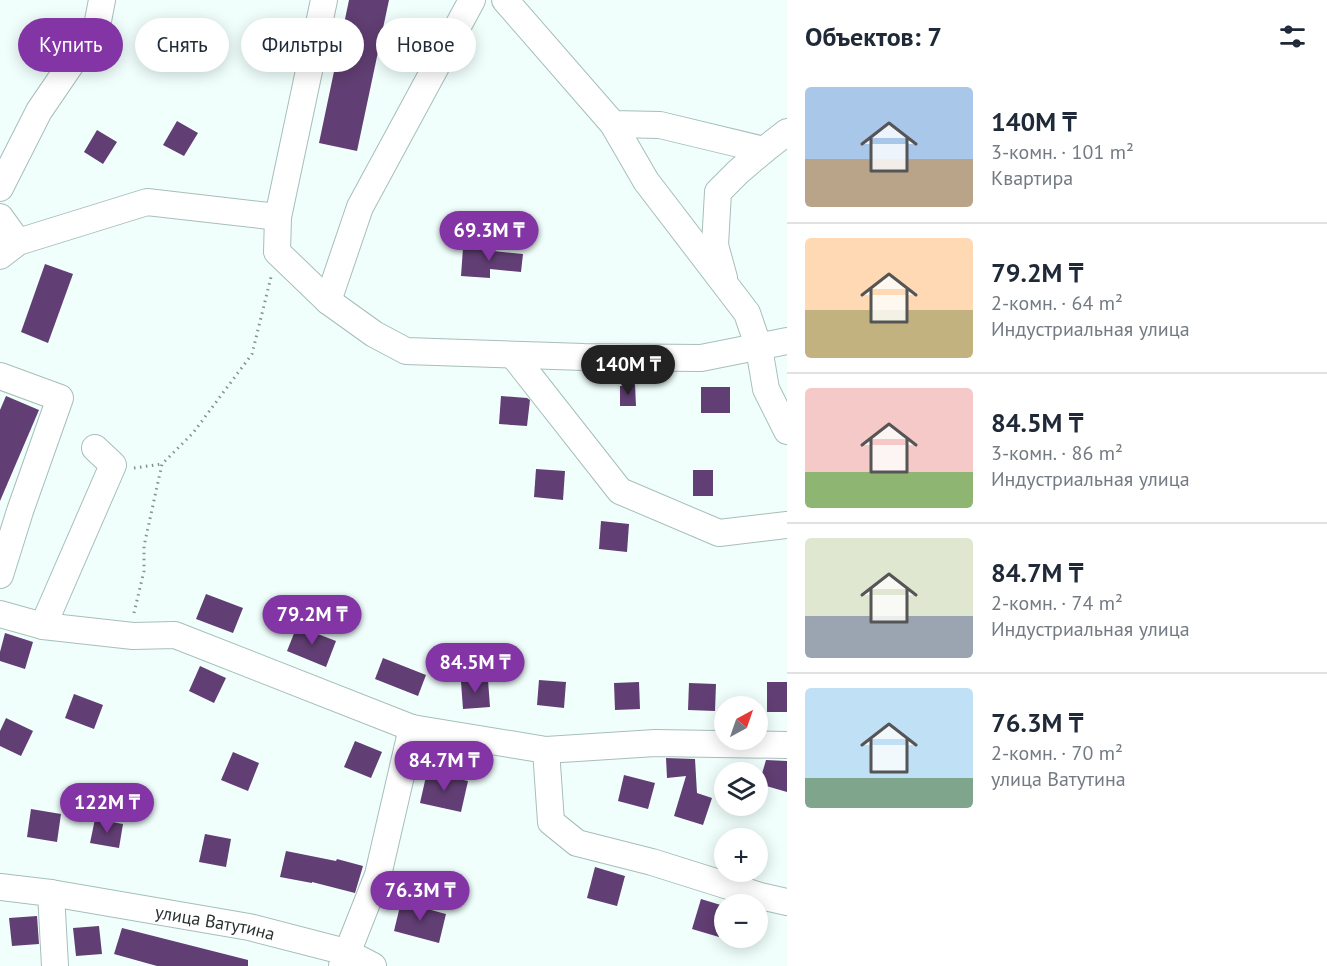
<!DOCTYPE html>
<html lang="ru">
<head>
<meta charset="utf-8">
<style>
	body { margin:0; font-family:"PT Sans",sans-serif; background:#f2f2f3; color:#1f2937; height:100vh; display:flex; flex-direction:column; font-size:22px; white-space:nowrap }
	* { box-sizing:border-box; margin:0 }
	p { font-size:20px; color:#747a83 }
	.icon { flex:none; width:33px; height:33px; fill:none; stroke:currentColor; stroke-width:2; stroke-linecap:round; stroke-linejoin:round }
	.map { position:relative; flex:1; overflow:hidden }
	.sheet { display:flex; flex-direction:column; background:#fff; width:540px }
	.sheet>* { flex:none }
	.banner { position:absolute; left:18px; top:18px; width:570px; height:54px; display:flex; gap:12px }
	.needle { width:39px; rotate:40deg }
	.controls { position:absolute; left:714px; top:696px; display:grid; gap:12px }
	.controls a { display:grid; place-items:center; width:54px; height:54px; border-radius:50%; background:#fff; box-shadow:0 3px 15px #0003; font-size:30px }
	.price { position:absolute; translate:-50% -51px; padding:0 14px; border-radius:21px; background:#8335a5; color:#fff; font-size:20px; line-height:39px; filter:drop-shadow(0 2px 3px #0008) }
	.price::after { content:''; position:absolute; left:50%; top:36px; width:18px; height:14px; margin-left:-9px; background:inherit; clip-path:polygon(0 0,100% 0,50% 100%) }
	.price.current { background:#222; color:#fff }
	ul { padding:0; list-style:none }
	li { display:flex; align-items:center; gap:18px; height:150px; padding:0 18px }
	li+li { border-top:2px solid #e0e1e3 }
	li span { display:grid; place-items:center; flex:none; width:168px; height:120px; border-radius:6px; color:#555 }
	li>.icon { margin-inline-start:auto }
	span .icon { width:72px; height:72px; fill:#fffc; stroke-width:1 }
	li b { font-size:26px }
	h2 { display:flex; justify-content:space-between; align-items:center; height:72px; padding:0 18px; font-size:26px }
	.pill { padding:0 21px; border-radius:27px; background:#fff; box-shadow:0 3px 15px #0003; font-size:21px; line-height:54px }
	.pill.current { background:#8335a5; color:#fff }
	main { display:flex; flex:1; min-height:0 }
	.map>svg:first-child { display:block }
	.building { fill:#613e73 }
	.lines { fill:none; stroke-linecap:round; stroke-linejoin:round }
	.minor-casing { stroke:#a7beba; stroke-width:28 }
	.path { stroke:#85908f; stroke-width:3; stroke-dasharray:1.5 4.5; stroke-linecap:butt }
	.minor { stroke:#fff; stroke-width:26 }
	.labels { text-anchor:middle; dominant-baseline:central; stroke-width:6; stroke-linejoin:round; paint-order:stroke }
	.street-label { font-size:18px; fill:#293231; stroke:#fff }
</style>
</head>
<body>
<main>
<div class="map">
<svg width="787" height="966" viewBox="0 0 787 966">
	<rect width="100%" height="100%" fill="#f0fffc"/>
	<g class="building">
		<path d="M349,0H389L357,151L319,143Z"/>
		<path d="M177,121L198,133L184,156L163,145Z"/>
		<path d="M97,130L117,142L103,164L84,152Z"/>
		<path d="M463,248L523,254L521,272L490,269V278L461,276Z"/>
		<path d="M45,264L73,274L48,343L21,332Z"/>
		<path d="M635,385L636,406H620V386Z"/>
		<rect x="701" y="387" width="29" height="26"/>
		<path d="M6,396L39,410L0,501V410Z"/>
		<path d="M501,396L527,398L530,400L527,426L499,424Z"/>
		<path d="M536,469L565,471L563,500L534,497Z"/>
		<rect x="693" y="470" width="20" height="26"/>
		<path d="M601,521L629,524L627,552L599,549Z"/>
		<path d="M206,594L243,608L233,633L196,619Z"/>
		<path d="M297,626L336,641L326,667L287,651Z"/>
		<path d="M5,633L33,642L25,669L0,661V652Z"/>
		<path d="M383,658L426,675L418,696L375,679Z"/>
		<path d="M200,666L226,678L214,703L189,691Z"/>
		<path d="M488,680L490,707L463,709L461,682Z"/>
		<path d="M539,680L566,682L564,708L537,705Z"/>
		<path d="M639,682L640,709L615,710L614,683Z"/>
		<rect x="767" y="682" width="20" height="30"/>
		<path d="M689,683L716,684L715,711L688,710Z"/>
		<path d="M74,694L103,705L94,729L65,718Z"/>
		<path d="M6,718L33,731L21,756L0,746V731Z"/>
		<path d="M355,741L382,752L371,778L344,767Z"/>
		<path d="M233,752L259,763L248,791L221,780Z"/>
		<path d="M666,758L695,759L697,793L712,798L703,825L674,816L686,776L667,778Z"/>
		<path d="M766,760L787,761V792L759,784Z"/>
		<path d="M427,772L468,781L461,812L420,803Z"/>
		<path d="M624,775L655,783L648,809L618,801Z"/>
		<path d="M31,809L61,814L57,842L27,837Z"/>
		<path d="M95,819L123,824L119,848L90,843Z"/>
		<path d="M205,834L231,839L226,867L199,862Z"/>
		<path d="M286,851L336,861L337,859L363,866L355,893L312,882V883L280,877Z"/>
		<path d="M595,867L625,876L617,906L587,898Z"/>
		<path d="M701,899L724,906V920L719,937L692,929Z"/>
		<path d="M401,902L446,914L439,943L394,931Z"/>
		<path d="M37,916L39,944L12,946L9,918Z"/>
		<path d="M99,926L102,954L76,956L73,928Z"/>
		<path d="M122,928L248,960V966H157L114,954Z"/>
	</g>
	<g class="lines">
		<g class="minor-casing">
			<g id="minor">
				<path d="M324,0L278,217L277,252L328,301L374,334L406,351L584,357L701,358L787,341"/>
				<path d="M505,0L613,124L660,125L764,150L787,132"/>
				<path d="M613,124L646,181L747,313L759,348L766,389L787,431"/>
				<path d="M0,188L39,111L97,26L102,0"/>
				<path d="M0,217L18,242"/>
				<path d="M0,256L18,242L147,202L278,217"/>
				<path d="M724,278L715,245L718,192L738,172L764,150"/>
				<path d="M328,301L360,207L472,0"/>
				<path d="M513,355L620,491L719,533L787,525"/>
				<path d="M0,376L60,398L20,511L0,575"/>
				<path d="M0,614L43,626L133,636L175,635L412,728L546,750L655,743L787,745"/>
				<path d="M43,626L113,465L95,448"/>
				<path d="M546,750L551,822L577,843L652,862L760,896L787,902"/>
				<path id="s1" d="M0,887L51,893L249,927L346,952L373,966"/>
				<path d="M51,893L55,966"/>
				<path d="M342,966L378,875L412,728"/>
			</g>
		</g>
		<g class="path">
			<path d="M134,468L162,464"/>
			<path d="M134,613L144,571V546L162,464L193,433L252,354L271,277"/>
		</g>
		<use href="#minor" class="minor"/>
	</g>
	<g class="labels">
		<g class="street-label">
			<text stroke="none"><textPath href="#s1" startOffset="218">улица Ватутина</textPath></text>
		</g>
	</g>
</svg>
<div class="controls">
<a><svg class="needle" viewBox="-14 -14 28 28"><path d="M0-13l5 13h-10z" fill="#e53935"/><path d="M0 13l5-13h-10z" fill="#747a83"/></svg></a>
<a><svg class="icon" aria-label="layers" viewBox="0 0 24 24"><path d="M12 4l9 5-9 5-9-5zM3 14l9 5 9-5"/></svg></a>
<a>+</a>
<a>−</a>
</div>
<b class="price" style="left:489px;top:262px">69.3M ₸</b>
<b class="price current" style="left:628px;top:396px">140M ₸</b>
<b class="price" style="left:312px;top:646px">79.2M ₸</b>
<b class="price" style="left:475px;top:694px">84.5M ₸</b>
<b class="price" style="left:444px;top:792px">84.7M ₸</b>
<b class="price" style="left:107px;top:834px">122M ₸</b>
<b class="price" style="left:420px;top:922px">76.3M ₸</b>
<div class="banner">
<a class="pill current">Купить</a>
<a class="pill">Снять</a>
<a class="pill">Фильтры</a>
<a class="pill">Новое</a>
</div>
</div>
<section class="sheet">
<h2>Объектов: 7<svg class="icon" aria-label="filters" viewBox="0 0 24 24"><path d="M4 7h16M4 17h16"/><circle cx="9" cy="7" r="2"/><circle cx="15" cy="17" r="2"/></svg></h2>
<ul>
<li><span style="background:linear-gradient(#a9c7e8 60%,#b9a48a 0)"><svg class="icon" aria-label="home" viewBox="0 0 24 24"><path d="M3 11l9-7 9 7M6 9v11h12V9"/></svg></span><div><b>140M ₸</b><p>3-комн. · 101 m²</p><p>Квартира</p></div></li>
<li><span style="background:linear-gradient(#ffd9b3 60%,#c2b280 0)"><svg class="icon" aria-label="home" viewBox="0 0 24 24"><path d="M3 11l9-7 9 7M6 9v11h12V9"/></svg></span><div><b>79.2M ₸</b><p>2-комн. · 64 m²</p><p>Индустриальная улица</p></div></li>
<li><span style="background:linear-gradient(#f6c9c9 70%,#8fb573 0)"><svg class="icon" aria-label="home" viewBox="0 0 24 24"><path d="M3 11l9-7 9 7M6 9v11h12V9"/></svg></span><div><b>84.5M ₸</b><p>3-комн. · 86 m²</p><p>Индустриальная улица</p></div></li>
<li><span style="background:linear-gradient(#dfe7d0 65%,#9aa5b1 0)"><svg class="icon" aria-label="home" viewBox="0 0 24 24"><path d="M3 11l9-7 9 7M6 9v11h12V9"/></svg></span><div><b>84.7M ₸</b><p>2-комн. · 74 m²</p><p>Индустриальная улица</p></div></li>
<li><span style="background:linear-gradient(#bfe0f5 75%,#7fa58c 0)"><svg class="icon" aria-label="home" viewBox="0 0 24 24"><path d="M3 11l9-7 9 7M6 9v11h12V9"/></svg></span><div><b>76.3M ₸</b><p>2-комн. · 70 m²</p><p>улица Ватутина</p></div></li>
</ul>
</section>
</main>
</body>
</html>
